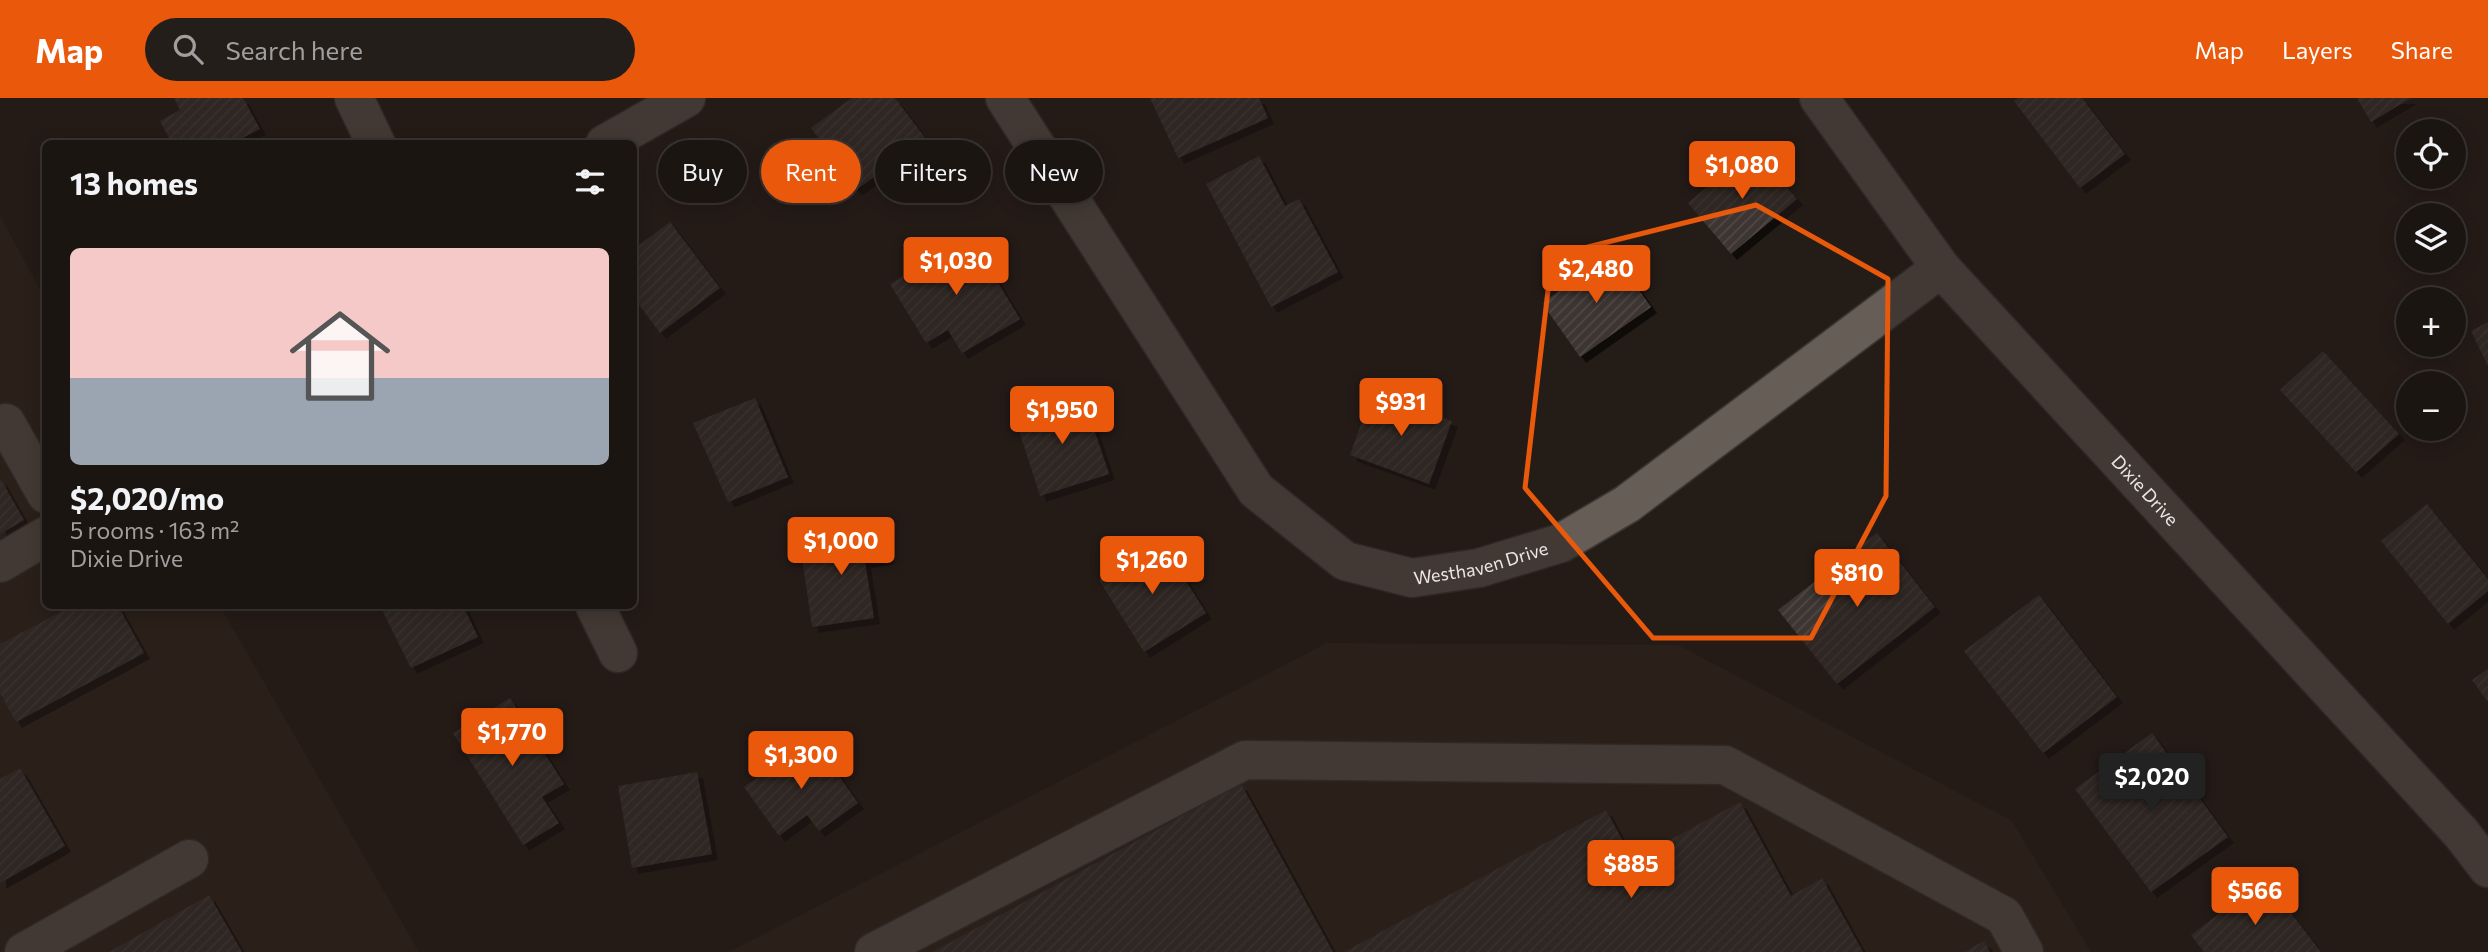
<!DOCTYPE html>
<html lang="en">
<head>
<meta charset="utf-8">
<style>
	body { margin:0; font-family:Commissioner,sans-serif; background:#241e1a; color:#f1f3f6; height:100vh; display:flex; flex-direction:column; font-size:26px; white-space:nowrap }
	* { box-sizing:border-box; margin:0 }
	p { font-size:23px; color:#a09f9f }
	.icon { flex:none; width:38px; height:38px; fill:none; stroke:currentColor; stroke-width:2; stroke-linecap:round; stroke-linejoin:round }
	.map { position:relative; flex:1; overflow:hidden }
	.sheet { position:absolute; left:42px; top:42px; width:595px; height:469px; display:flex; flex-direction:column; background:#1b1511; border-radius:10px; box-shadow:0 4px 18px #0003,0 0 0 2px #393431 }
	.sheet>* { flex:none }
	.top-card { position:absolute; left:658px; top:42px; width:665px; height:63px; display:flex; gap:14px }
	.controls { position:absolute; left:2396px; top:21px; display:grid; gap:14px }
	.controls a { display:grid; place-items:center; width:70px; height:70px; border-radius:50%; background:#1b1511; box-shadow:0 4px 18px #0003,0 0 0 2px #393431; font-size:35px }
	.price { position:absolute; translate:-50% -60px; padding:0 16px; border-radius:7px; background:#ea580c; color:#fff; font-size:23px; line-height:46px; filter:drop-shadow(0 2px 4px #0008) }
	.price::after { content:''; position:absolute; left:50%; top:42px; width:21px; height:16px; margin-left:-10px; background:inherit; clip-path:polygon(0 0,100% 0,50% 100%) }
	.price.active { background:#222; color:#fff }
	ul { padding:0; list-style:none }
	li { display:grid; align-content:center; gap:14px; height:371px; padding:0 28px }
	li+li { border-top:2px solid #393431 }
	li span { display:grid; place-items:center; height:217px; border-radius:10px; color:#555 }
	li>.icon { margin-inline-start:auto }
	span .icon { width:126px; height:126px; fill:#fffc; stroke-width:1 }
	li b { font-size:30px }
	h2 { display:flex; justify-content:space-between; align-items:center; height:84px; padding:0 28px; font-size:30px }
	.chip { padding:0 24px; border-radius:32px; background:#1b1511; box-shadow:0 4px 18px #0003,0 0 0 2px #393431; font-size:24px; line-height:63px }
	.chip.active { background:#ea580c; color:#fff }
	header { display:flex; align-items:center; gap:42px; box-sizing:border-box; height:98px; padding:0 35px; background:#ea580c; color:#fff }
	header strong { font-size:33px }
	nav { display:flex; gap:38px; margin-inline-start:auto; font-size:24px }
	.search { width:490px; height:63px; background:#241e1a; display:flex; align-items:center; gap:18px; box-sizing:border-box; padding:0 24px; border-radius:38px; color:#a09f9f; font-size:26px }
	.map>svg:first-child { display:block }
	.built { fill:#31241b }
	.building { fill:url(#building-hatch); filter:url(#shadow) }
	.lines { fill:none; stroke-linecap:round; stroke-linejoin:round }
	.minor-casing { stroke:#3e3835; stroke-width:41 }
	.minor { stroke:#665d57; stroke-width:38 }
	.marked { fill:none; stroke:#e8590c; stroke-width:5; stroke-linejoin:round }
	.labels { text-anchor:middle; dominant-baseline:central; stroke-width:5; stroke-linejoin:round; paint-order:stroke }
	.street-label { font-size:18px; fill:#ece6e3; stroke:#0a0706 }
</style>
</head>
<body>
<header>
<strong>Map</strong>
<div class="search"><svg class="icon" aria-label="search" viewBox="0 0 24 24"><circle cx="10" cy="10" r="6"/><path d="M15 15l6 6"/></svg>Search here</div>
<nav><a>Map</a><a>Layers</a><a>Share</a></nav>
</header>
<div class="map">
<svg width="2488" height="854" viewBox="0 0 2488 854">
	<defs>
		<pattern id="building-hatch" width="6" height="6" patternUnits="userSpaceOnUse" patternTransform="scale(1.75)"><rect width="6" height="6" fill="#3e3431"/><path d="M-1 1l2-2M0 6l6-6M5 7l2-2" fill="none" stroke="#514845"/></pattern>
		<filter id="shadow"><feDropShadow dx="6" dy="6" stdDeviation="0" flood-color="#0009"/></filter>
	</defs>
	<rect width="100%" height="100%" fill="#241c17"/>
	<g class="built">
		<path d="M0,118L45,201L46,508H220L419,854H0Z"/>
		<path d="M1327,545L1678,547L2012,723L2091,854H729Z"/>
	</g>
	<g class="building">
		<path d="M174,0H243L260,31L231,46H172L160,23L180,12Z"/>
		<path d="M852,0H895L926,41L856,92L811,30Z"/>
		<path d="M1150,0H1259L1268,20L1178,60Z"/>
		<path d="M2018,0H2082L2125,56L2080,90L2014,3Z"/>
		<path d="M2357,0H2411L2371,24Z"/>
		<path d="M1753,50L1797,101L1731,156L1688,105Z"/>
		<path d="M1259,58L1285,108L1299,101L1338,174L1271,209L1206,86Z"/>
		<path d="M670,124L720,190L660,235L634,200V151Z"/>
		<path d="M970,138L1020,221L962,255L948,232L926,245L890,186Z"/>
		<path d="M1613,155L1651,209L1580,259L1542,205Z"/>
		<path d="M2488,224V268L2471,233Z"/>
		<path d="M2323,253L2399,336L2356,374L2280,292Z"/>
		<path d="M1372,295L1452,323L1429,386L1350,357Z"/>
		<path d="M1083,298L1109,376L1040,398L1015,320Z"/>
		<path d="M755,300L788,379L728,404L693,325Z"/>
		<path d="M0,380L24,422L0,436Z"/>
		<path d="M2427,406L2488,481V493L2448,526L2381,443Z"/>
		<path d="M884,433L888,460L865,464L874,520L812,529L800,445Z"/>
		<path d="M1877,435L1935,509L1837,586L1778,512Z"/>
		<path d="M1161,443L1206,515L1144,554L1099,482Z"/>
		<path d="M2039,497L2117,599L2043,655L1964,553Z"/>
		<path d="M72,508H118L144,555L16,624L0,595V546Z"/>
		<path d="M380,508H463L478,539L411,570Z"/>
		<path d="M2488,571V604L2472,582Z"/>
		<path d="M510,600L564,686L542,699L559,725L523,747L453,635Z"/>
		<path d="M2152,635L2228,739L2151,794L2075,691Z"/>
		<path d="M813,641L858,705L819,733L807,717L779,738L744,689Z"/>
		<path d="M20,670L65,748L0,785V681Z"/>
		<path d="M697,674L712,756L632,770L618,688Z"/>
		<path d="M1241,686L1333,854H932L993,821Z"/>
		<path d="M1740,704L1791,798L1822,780L1863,854H1344L1606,712L1633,762Z"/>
		<path d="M2265,781L2321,854H2204L2191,837Z"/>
		<path d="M209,797L242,854H109Z"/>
		<path d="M1984,843L1990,854H1963Z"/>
	</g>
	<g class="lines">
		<g class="minor-casing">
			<g id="minor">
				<path d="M354,0L376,46"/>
				<path id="s1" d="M1005,0L1256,392L1345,463L1412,480L1479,470L1561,445L1627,406L1941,170"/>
				<path id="s2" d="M1819,0L1941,170L2461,735L2488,770"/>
				<path d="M605,46L686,0"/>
				<path d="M0,328L6,325L46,396"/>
				<path d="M0,465L46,438"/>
				<path d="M595,508L618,555"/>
				<path d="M24,854L189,761"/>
				<path d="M874,854L1245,662L1725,667L2004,818L2024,854"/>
			</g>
		</g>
		<use href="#minor" class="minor"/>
	</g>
	<path d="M0 0H2488V854H0ZM1756,107L1888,181L1886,398L1811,540H1653L1525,390L1552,158Z" fill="#241c17" fill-opacity=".55" fill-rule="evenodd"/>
	<path class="marked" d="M1756,107L1888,181L1886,398L1811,540H1653L1525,390L1552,158Z"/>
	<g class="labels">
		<g class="street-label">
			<text stroke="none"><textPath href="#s2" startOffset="511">Dixie Drive</textPath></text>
			<text stroke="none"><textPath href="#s1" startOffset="719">Westhaven Drive</textPath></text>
		</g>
	</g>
</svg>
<div class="controls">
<a><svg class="icon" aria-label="locate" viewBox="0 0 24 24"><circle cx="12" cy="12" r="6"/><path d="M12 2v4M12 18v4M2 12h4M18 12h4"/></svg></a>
<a><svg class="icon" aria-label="layers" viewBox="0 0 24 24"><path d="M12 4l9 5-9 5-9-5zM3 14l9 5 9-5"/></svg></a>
<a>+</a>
<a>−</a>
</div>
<b class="price" style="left:1742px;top:103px">$1,080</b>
<b class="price" style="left:956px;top:199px">$1,030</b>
<b class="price" style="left:1596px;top:207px">$2,480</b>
<b class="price" style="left:1401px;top:340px">$931</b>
<b class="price" style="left:1062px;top:348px">$1,950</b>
<b class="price" style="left:841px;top:479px">$1,000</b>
<b class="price" style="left:1152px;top:498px">$1,260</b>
<b class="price" style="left:1857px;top:511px">$810</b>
<b class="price" style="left:512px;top:670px">$1,770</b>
<b class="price" style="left:801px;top:693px">$1,300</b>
<b class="price active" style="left:2152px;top:715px">$2,020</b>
<b class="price" style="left:1631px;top:802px">$885</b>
<b class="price" style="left:2255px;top:829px">$566</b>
<div class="top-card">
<a class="chip">Buy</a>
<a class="chip active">Rent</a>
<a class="chip">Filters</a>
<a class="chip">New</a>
</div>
<section class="sheet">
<h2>13 homes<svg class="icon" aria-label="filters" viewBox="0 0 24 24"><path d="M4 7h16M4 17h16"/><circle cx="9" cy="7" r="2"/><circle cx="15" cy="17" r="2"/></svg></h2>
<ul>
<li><span style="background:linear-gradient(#f6c9c9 60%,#9aa5b1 0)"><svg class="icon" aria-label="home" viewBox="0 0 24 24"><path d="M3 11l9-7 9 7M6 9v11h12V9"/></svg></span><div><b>$2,020/mo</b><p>5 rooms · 163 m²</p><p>Dixie Drive</p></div></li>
</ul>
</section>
</div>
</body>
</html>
